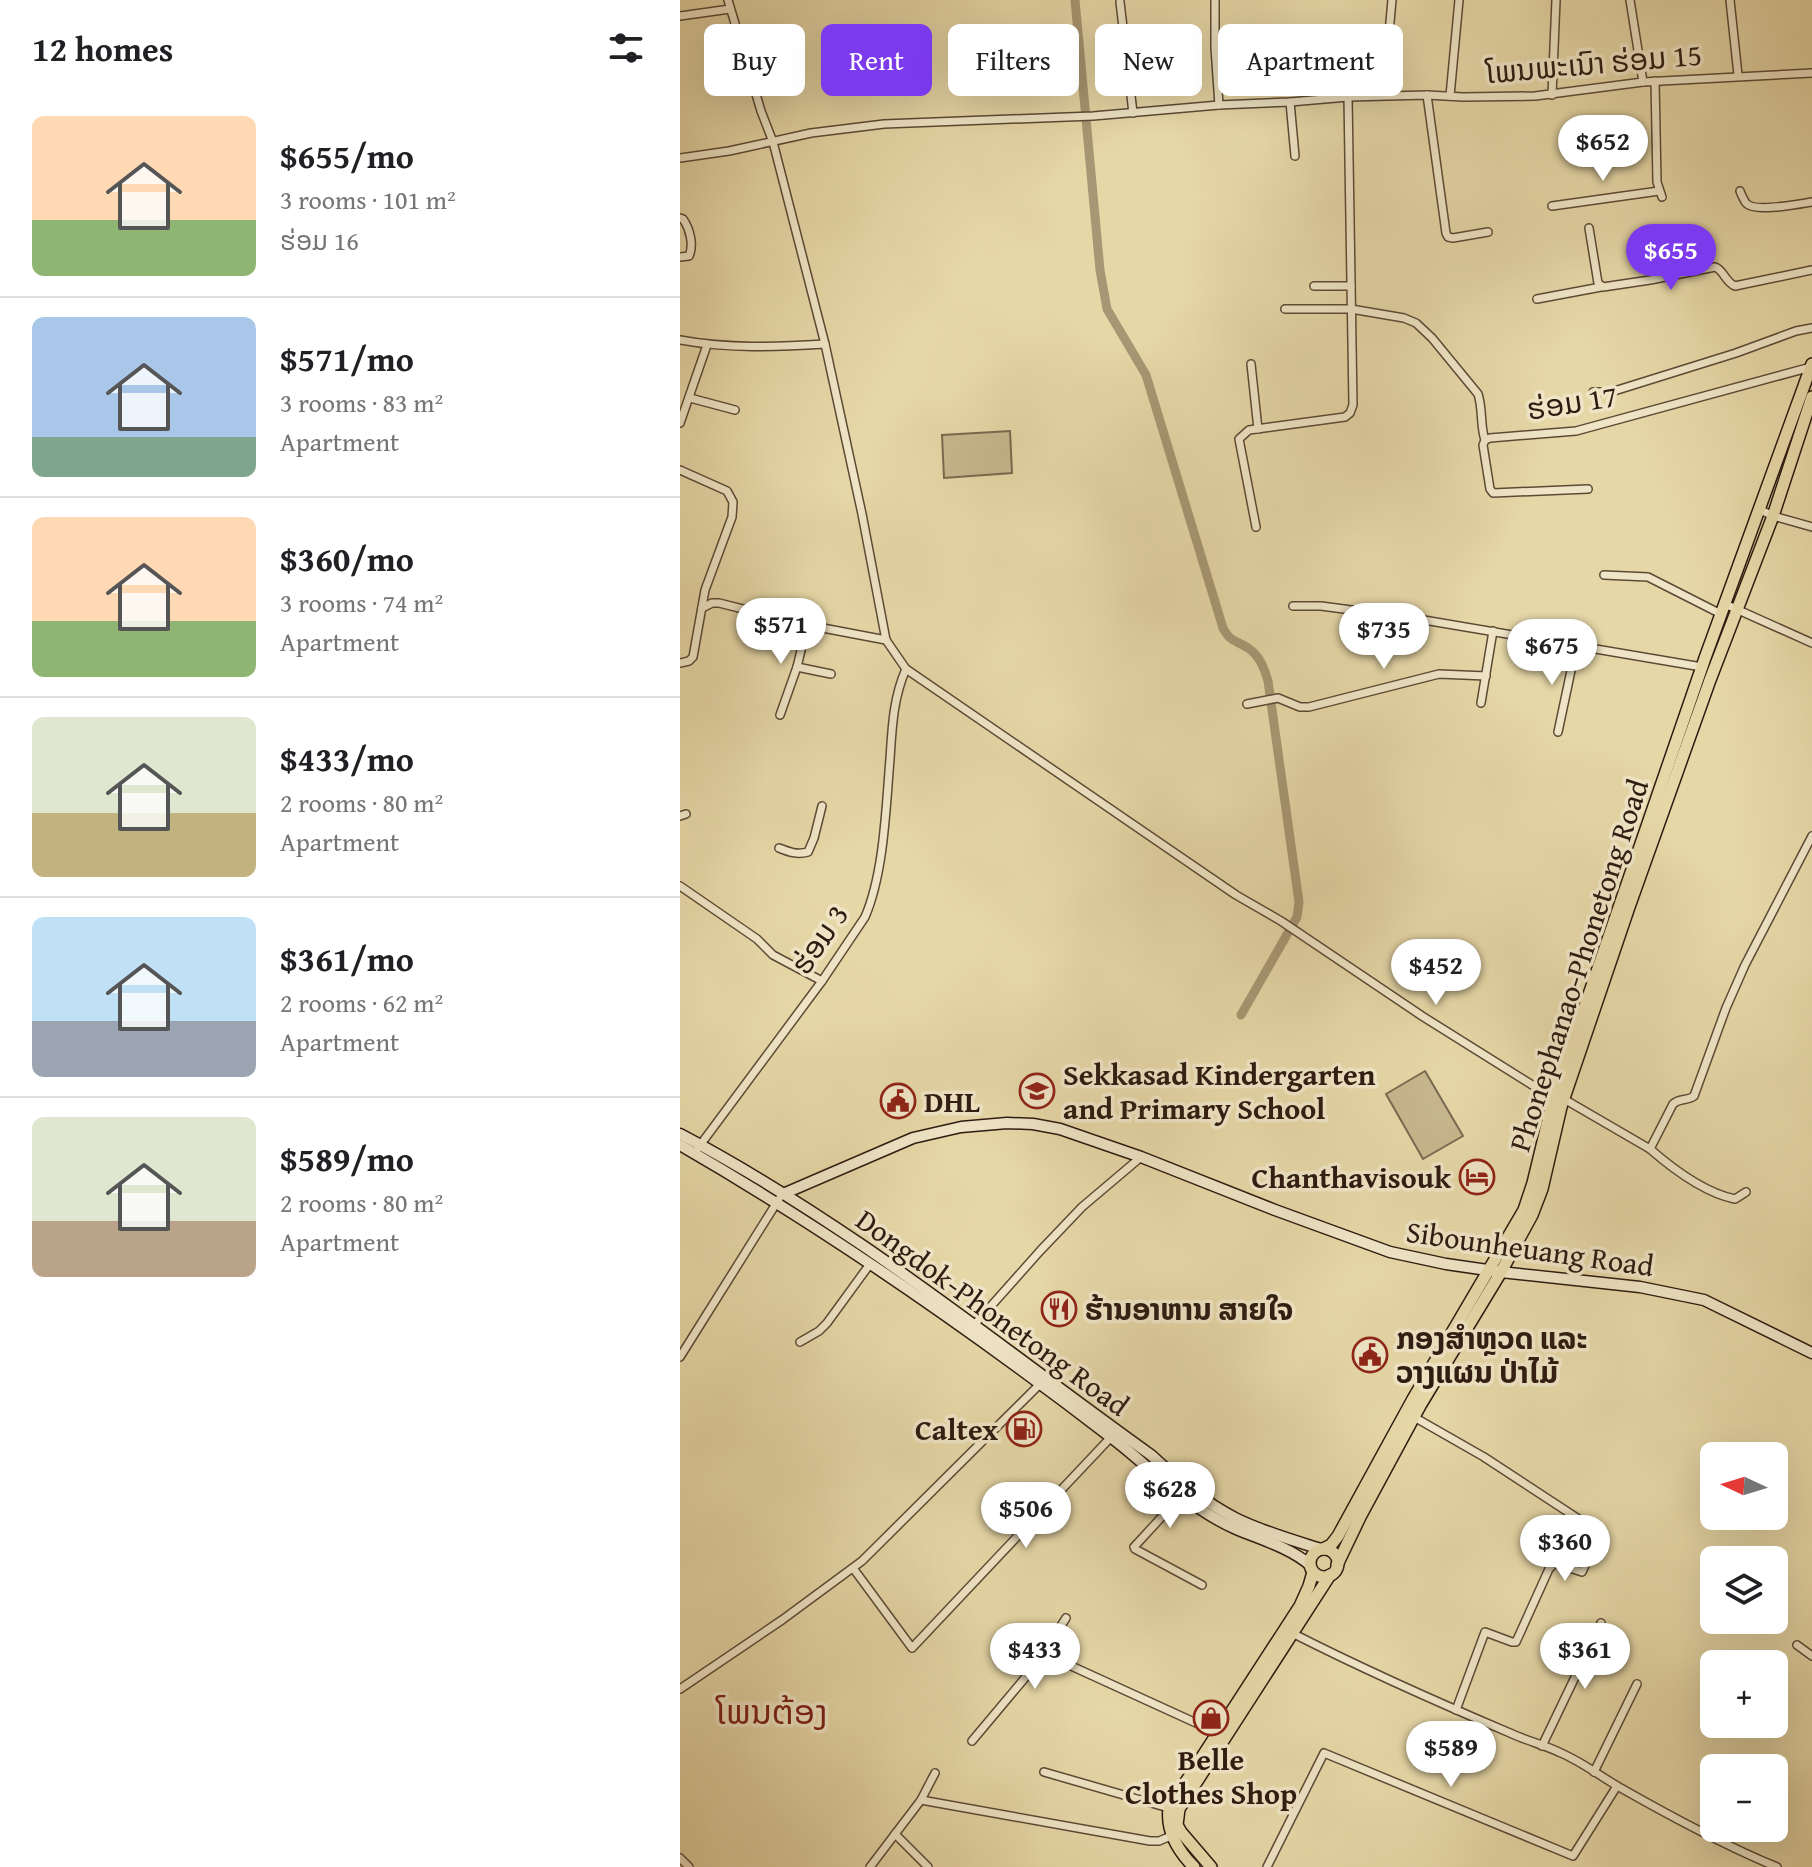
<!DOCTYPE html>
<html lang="en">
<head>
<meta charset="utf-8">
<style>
	body { margin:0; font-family:"Gentium Book Plus","Noto Sans Lao",serif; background:#f2f2f2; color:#202124; height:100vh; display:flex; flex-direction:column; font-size:30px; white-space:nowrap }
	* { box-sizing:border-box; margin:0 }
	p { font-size:26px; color:#757577 }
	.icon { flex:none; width:44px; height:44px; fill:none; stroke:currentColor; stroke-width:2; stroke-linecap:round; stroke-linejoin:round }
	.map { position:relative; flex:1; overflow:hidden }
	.panel { display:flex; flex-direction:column; background:#fff; width:680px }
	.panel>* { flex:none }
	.banner { position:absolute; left:24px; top:24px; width:760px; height:72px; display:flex; gap:16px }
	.needle { width:52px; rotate:274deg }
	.controls { position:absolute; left:1020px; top:1442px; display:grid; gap:16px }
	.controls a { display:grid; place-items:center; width:88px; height:88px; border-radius:12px; background:#fff; box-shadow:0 8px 32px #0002; font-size:40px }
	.price { position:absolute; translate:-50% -68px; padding:0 18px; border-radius:28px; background:#fff; color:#222; font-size:26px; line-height:52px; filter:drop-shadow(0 2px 4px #0008) }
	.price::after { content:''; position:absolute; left:50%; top:48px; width:24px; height:18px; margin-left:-12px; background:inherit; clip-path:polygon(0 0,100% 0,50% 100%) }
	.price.current { background:#7c3aed; color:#fff }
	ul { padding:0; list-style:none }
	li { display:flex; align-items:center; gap:24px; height:200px; padding:0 32px }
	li+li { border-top:2px solid #e0e0e0 }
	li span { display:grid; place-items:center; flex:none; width:224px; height:160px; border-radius:12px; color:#555 }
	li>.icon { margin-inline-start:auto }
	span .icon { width:96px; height:96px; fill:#fffc; stroke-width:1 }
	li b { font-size:34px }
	h2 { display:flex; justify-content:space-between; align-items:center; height:96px; padding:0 32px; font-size:34px }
	.chip { padding:0 28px; border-radius:12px; background:#fff; box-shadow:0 8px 32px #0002; font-size:28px; line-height:72px }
	.chip.current { background:#7c3aed; color:#fff }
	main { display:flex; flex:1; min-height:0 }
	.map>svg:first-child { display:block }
	.garden { fill:#c7b78e; stroke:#7a6950; stroke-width:2 }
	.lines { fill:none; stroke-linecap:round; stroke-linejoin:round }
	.canal { stroke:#a79774; stroke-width:9 }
	.street-casing { stroke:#5c4a36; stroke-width:10 }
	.secondary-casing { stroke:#2e1b11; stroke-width:13 }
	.primary-casing { stroke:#2e1b11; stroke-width:14 }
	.street { stroke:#efe5c6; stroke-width:7 }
	.secondary { stroke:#efe5c6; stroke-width:10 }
	.primary { stroke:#e6d7a7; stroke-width:11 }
	.labels { text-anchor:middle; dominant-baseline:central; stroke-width:7; stroke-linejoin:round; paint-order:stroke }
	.street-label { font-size:30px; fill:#2e1b11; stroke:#efe5c6 }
	.poi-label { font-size:30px; font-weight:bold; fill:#2e1b11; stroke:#efe5c6; text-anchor:start }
	.quarter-label { font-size:34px; fill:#7a1f14; stroke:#efe5c6 }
</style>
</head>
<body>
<main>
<section class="panel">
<h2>12 homes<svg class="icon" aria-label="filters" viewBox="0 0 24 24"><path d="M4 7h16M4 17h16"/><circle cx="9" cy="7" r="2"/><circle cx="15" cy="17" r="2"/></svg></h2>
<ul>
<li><span style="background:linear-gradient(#ffd9b3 65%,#8fb573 0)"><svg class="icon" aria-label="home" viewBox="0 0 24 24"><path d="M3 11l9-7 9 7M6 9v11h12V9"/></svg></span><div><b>$655/mo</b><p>3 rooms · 101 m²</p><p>ຮ່ອມ 16</p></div></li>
<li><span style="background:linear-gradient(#a9c7e8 75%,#7fa58c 0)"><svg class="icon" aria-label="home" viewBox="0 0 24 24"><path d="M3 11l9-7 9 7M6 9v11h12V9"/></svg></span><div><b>$571/mo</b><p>3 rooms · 83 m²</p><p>Apartment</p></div></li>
<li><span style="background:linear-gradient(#ffd9b3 65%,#8fb573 0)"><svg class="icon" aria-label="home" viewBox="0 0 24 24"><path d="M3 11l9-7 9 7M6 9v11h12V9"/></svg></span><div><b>$360/mo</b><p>3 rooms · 74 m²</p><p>Apartment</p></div></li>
<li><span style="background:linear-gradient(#dfe7d0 60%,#c2b280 0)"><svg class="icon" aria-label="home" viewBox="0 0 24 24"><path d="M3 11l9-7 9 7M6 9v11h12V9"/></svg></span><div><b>$433/mo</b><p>2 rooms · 80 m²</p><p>Apartment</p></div></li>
<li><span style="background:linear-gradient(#bfe0f5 65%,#9aa5b1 0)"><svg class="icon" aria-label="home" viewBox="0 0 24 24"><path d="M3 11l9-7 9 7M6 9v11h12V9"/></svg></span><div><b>$361/mo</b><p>2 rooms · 62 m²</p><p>Apartment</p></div></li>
<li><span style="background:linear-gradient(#dfe7d0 65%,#b9a48a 0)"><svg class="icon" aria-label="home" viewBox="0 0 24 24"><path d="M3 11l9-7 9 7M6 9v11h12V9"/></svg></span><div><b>$589/mo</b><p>2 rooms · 80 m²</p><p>Apartment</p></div></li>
</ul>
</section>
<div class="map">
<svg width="1132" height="1867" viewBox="0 0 1132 1867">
	<rect width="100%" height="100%" fill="#e6d7a7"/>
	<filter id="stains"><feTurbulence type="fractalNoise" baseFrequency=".0025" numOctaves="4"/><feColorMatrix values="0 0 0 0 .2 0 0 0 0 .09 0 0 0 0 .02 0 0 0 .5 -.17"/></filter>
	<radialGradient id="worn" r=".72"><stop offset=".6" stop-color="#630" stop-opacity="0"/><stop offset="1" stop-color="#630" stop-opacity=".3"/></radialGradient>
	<g class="garden">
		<path d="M330,431L332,473L264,478L262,435Z"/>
		<path d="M745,1071L783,1136L743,1159L706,1094Z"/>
	</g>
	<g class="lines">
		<path class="canal" d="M395,0L420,270L427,309L466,375L543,628C550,642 556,640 568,648C580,656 584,668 588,681L619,902L617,917L561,1015"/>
		<g class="street-casing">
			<g id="street">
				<path d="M48,0L81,111L93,142L145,344L182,514L206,640L226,669L556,895L601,921L742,1016L857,1088L884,1099L970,1149L993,1104C999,1098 1008,1101 1014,1096L1046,1008L1065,965L1132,836"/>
				<path d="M535,0V48L539,105"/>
				<path d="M712,0L709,33L715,54L713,95"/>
				<path d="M950,0L963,82"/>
				<path d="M1050,0L1058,75"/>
				<path d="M440,2L453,113"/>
				<path d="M0,16L50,9"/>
				<path d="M975,81L977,182L982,197"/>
				<path d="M747,95L766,233L768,237L773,238L808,232"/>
				<path d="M872,95L876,0"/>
				<path d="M770,96L779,0"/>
				<path d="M610,102L615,156"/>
				<path d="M0,158L49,151L131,133L204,124L413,116L539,105L610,102L668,97L747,95L783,97L855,96L963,82L1132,73"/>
				<path d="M1060,191C1060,192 1065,202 1066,203C1074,213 1119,204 1132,202"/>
				<path d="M872,206L979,191"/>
				<path d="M0,218L3,219C10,229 14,245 9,256L0,257"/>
				<path d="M909,228L918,283L923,287L970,280L1035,267C1044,270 1045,282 1055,286L1132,270"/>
				<path d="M634,286H671"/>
				<path d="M857,299L921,287"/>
				<path d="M605,309H671L724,318L736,323L752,338L798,394C803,409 800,426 805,440"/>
				<path d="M0,340C49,349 96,347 145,344"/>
				<path d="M571,364L578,429"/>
				<path d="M913,392H931L1056,353L1116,331L1132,328"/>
				<path d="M10,398L55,410"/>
				<path d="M0,423L27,345"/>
				<path d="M0,470L47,491L53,502L52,517L25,590L13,657L9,661L0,663"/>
				<path d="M908,489L813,493L810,489L803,445L805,440L810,438L896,431L1131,367"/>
				<path d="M1079,509L1093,516L1132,527"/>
				<path d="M576,527L559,439L569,430L665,417L670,413L673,405L668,97"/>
				<path d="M924,575L968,577L1041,614"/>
				<path d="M1045,604L1132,643"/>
				<path d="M613,606H641L732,618L1022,667"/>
				<path d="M22,608L32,603H39L127,625L206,640"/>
				<path d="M117,667L151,674"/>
				<path d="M801,703L813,631"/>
				<path d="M567,704L598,698L620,707H629L759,674L806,676"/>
				<path d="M100,715L117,667L127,625"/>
				<path d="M878,732L896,647"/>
				<path d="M0,816L6,814"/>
				<path d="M99,848C109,852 117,855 128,852L134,838L142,806"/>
				<path d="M0,886L77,939L93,955L142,981"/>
				<path d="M18,1148L142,981L185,917C204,873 206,807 210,759C212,729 213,698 226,669"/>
				<path d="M970,1149C993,1169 1025,1193 1055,1199L1066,1192"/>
				<path d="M295,1324L360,1251L402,1207L461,1157"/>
				<path d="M120,1342L139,1331L147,1323L190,1264"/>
				<path d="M0,1357L99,1199"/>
				<path d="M734,1417L804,1457L920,1533L902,1572L875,1563L869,1569L836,1642H832L805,1632L776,1710"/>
				<path d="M501,1496L454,1547L455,1549L522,1585"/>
				<path d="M173,1568L232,1648L433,1435"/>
				<path d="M614,1634C685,1670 757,1702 830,1733C847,1741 865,1745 881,1753C902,1762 920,1776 939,1787C990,1816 1043,1845 1097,1867"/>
				<path d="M1117,1645L1132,1656"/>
				<path d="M365,1654L538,1733"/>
				<path d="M0,1689L102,1620L182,1561L363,1381"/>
				<path d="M292,1741L365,1654V1651L386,1618"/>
				<path d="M862,1746L921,1623"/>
				<path d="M364,1772L492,1809"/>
				<path d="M914,1772L957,1684"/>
				<path d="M241,1800L470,1841H479L491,1836"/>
				<path d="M215,1834L248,1867"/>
				<path d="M0,1858L9,1867"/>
				<path d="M190,1867L241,1800L255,1773"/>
				<path d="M587,1867L644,1753L893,1856L937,1786"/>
			</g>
		</g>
		<g class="secondary-casing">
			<g id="secondary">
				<path d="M0,1134C169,1223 316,1344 471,1455C497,1479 525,1503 557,1519C584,1532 612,1540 641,1549"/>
				<path d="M0,1145C151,1232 294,1332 432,1438C456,1456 478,1478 502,1496C518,1508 536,1520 554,1528C579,1539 609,1547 630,1565"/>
				<path d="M103,1194L233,1138L281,1127L327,1123L353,1124L380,1129L461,1157L595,1210L710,1252L766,1264L821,1272L960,1287L1024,1300L1132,1353"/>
			</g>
		</g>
		<g class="primary-casing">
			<g id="primary">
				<path d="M643,1549L651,1545L658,1536L733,1399L844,1210L853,1183L874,1096L1025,658L1132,364"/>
				<circle cx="644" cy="1563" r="14"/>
				<path d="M657,1565L680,1517L741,1404L821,1272L852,1215L862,1189L881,1107L949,907L1030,680L1093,516L1132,397"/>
				<path d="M514,1867C498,1851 486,1832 489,1808L620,1606L629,1586L633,1572"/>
				<path d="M531,1867L501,1832L497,1825L499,1809L650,1575"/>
			</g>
		</g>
		<use href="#street" class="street"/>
		<use href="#secondary" class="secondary"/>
		<use href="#primary" class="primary"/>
	</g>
	<defs>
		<g id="school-ring" transform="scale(1.8)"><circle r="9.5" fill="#efe5c6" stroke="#8f2418" stroke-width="1.5"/><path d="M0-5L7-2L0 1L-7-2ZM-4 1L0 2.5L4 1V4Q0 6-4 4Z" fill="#8f2418"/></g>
		<g id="civic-ring" transform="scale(1.8)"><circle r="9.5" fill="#efe5c6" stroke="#8f2418" stroke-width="1.5"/><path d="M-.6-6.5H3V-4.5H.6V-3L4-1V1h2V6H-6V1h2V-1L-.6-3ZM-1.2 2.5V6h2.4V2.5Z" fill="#8f2418"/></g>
		<g id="hotel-ring" transform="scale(1.8)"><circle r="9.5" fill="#efe5c6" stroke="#8f2418" stroke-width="1.5"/><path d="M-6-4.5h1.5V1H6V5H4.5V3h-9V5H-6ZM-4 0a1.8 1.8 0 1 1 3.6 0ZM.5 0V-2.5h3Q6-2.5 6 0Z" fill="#8f2418"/></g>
		<g id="restaurant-ring" transform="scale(1.8)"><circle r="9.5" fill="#efe5c6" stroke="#8f2418" stroke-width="1.5"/><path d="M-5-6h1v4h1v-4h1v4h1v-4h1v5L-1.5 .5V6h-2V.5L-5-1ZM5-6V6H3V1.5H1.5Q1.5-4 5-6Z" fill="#8f2418"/></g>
		<g id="fuel-ring" transform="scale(1.8)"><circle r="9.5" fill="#efe5c6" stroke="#8f2418" stroke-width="1.5"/><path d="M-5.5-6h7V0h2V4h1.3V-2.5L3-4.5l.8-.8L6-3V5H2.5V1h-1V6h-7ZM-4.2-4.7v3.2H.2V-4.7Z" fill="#8f2418"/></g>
		<g id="shop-ring" transform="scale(1.8)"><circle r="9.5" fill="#efe5c6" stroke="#8f2418" stroke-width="1.5"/><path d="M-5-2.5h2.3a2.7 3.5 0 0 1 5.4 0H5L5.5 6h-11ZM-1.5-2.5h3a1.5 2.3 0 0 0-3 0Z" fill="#8f2418"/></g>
	</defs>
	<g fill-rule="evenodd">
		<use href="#school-ring" x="357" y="1091"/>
		<use href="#civic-ring" x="218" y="1101"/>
		<use href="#hotel-ring" x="797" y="1177"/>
		<use href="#restaurant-ring" x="379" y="1309"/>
		<use href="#civic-ring" x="690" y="1355"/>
		<use href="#fuel-ring" x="344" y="1429"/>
		<use href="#shop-ring" x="531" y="1718"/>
	</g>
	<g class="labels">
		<g class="street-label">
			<text transform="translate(914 63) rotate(-5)">ໂພນພະເນົາ ຮ່ອມ 15</text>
			<text transform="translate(892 402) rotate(-9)">ຮ່ອມ 17</text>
			<text transform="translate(139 939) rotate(-56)">ຮ່ອມ 3</text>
			<text transform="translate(898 965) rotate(-72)">Phonephanao-Phonetong Road</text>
			<text transform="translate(850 1248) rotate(8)">Sibounheuang Road</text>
			<text transform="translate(313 1312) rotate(36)">Dongdok-Phonetong Road</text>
		</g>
		<g class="poi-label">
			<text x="383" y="1074">Sekkasad Kindergarten<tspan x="383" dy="34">and Primary School</tspan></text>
			<text x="244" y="1101">DHL</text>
			<text x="771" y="1177" text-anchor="end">Chanthavisouk</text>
			<text x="405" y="1309">ຮ້ານອາຫານ ສາຍໃຈ</text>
			<text x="716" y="1338">ກອງສໍາຫຼວດ ແລະ<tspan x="716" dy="34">ວາງແຜນ ປ່າໄມ້</tspan></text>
			<text x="318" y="1429" text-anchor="end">Caltex</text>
			<text x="531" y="1759" text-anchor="middle">Belle<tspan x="531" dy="34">Clothes Shop</tspan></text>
		</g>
		<g class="quarter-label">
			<text x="92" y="1711">ໂພນຕ້ອງ</text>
		</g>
	</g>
	<rect width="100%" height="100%" filter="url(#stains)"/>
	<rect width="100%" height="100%" fill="url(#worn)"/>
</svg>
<div class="controls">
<a><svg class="needle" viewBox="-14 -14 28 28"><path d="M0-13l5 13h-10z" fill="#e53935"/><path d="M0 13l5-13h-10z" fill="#757577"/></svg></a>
<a><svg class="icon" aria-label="layers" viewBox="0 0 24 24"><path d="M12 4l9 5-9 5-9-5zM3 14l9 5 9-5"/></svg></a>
<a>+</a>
<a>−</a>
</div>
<b class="price" style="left:923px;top:183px">$652</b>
<b class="price current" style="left:991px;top:292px">$655</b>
<b class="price" style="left:101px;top:666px">$571</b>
<b class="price" style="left:704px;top:671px">$735</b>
<b class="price" style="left:872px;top:687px">$675</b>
<b class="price" style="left:756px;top:1007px">$452</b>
<b class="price" style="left:490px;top:1530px">$628</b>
<b class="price" style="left:346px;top:1550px">$506</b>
<b class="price" style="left:885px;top:1583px">$360</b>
<b class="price" style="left:355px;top:1691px">$433</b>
<b class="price" style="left:905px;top:1691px">$361</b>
<b class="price" style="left:771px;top:1789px">$589</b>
<div class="banner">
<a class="chip">Buy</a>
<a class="chip current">Rent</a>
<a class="chip">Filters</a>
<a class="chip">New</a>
<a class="chip">Apartment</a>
</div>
</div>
</main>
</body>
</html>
